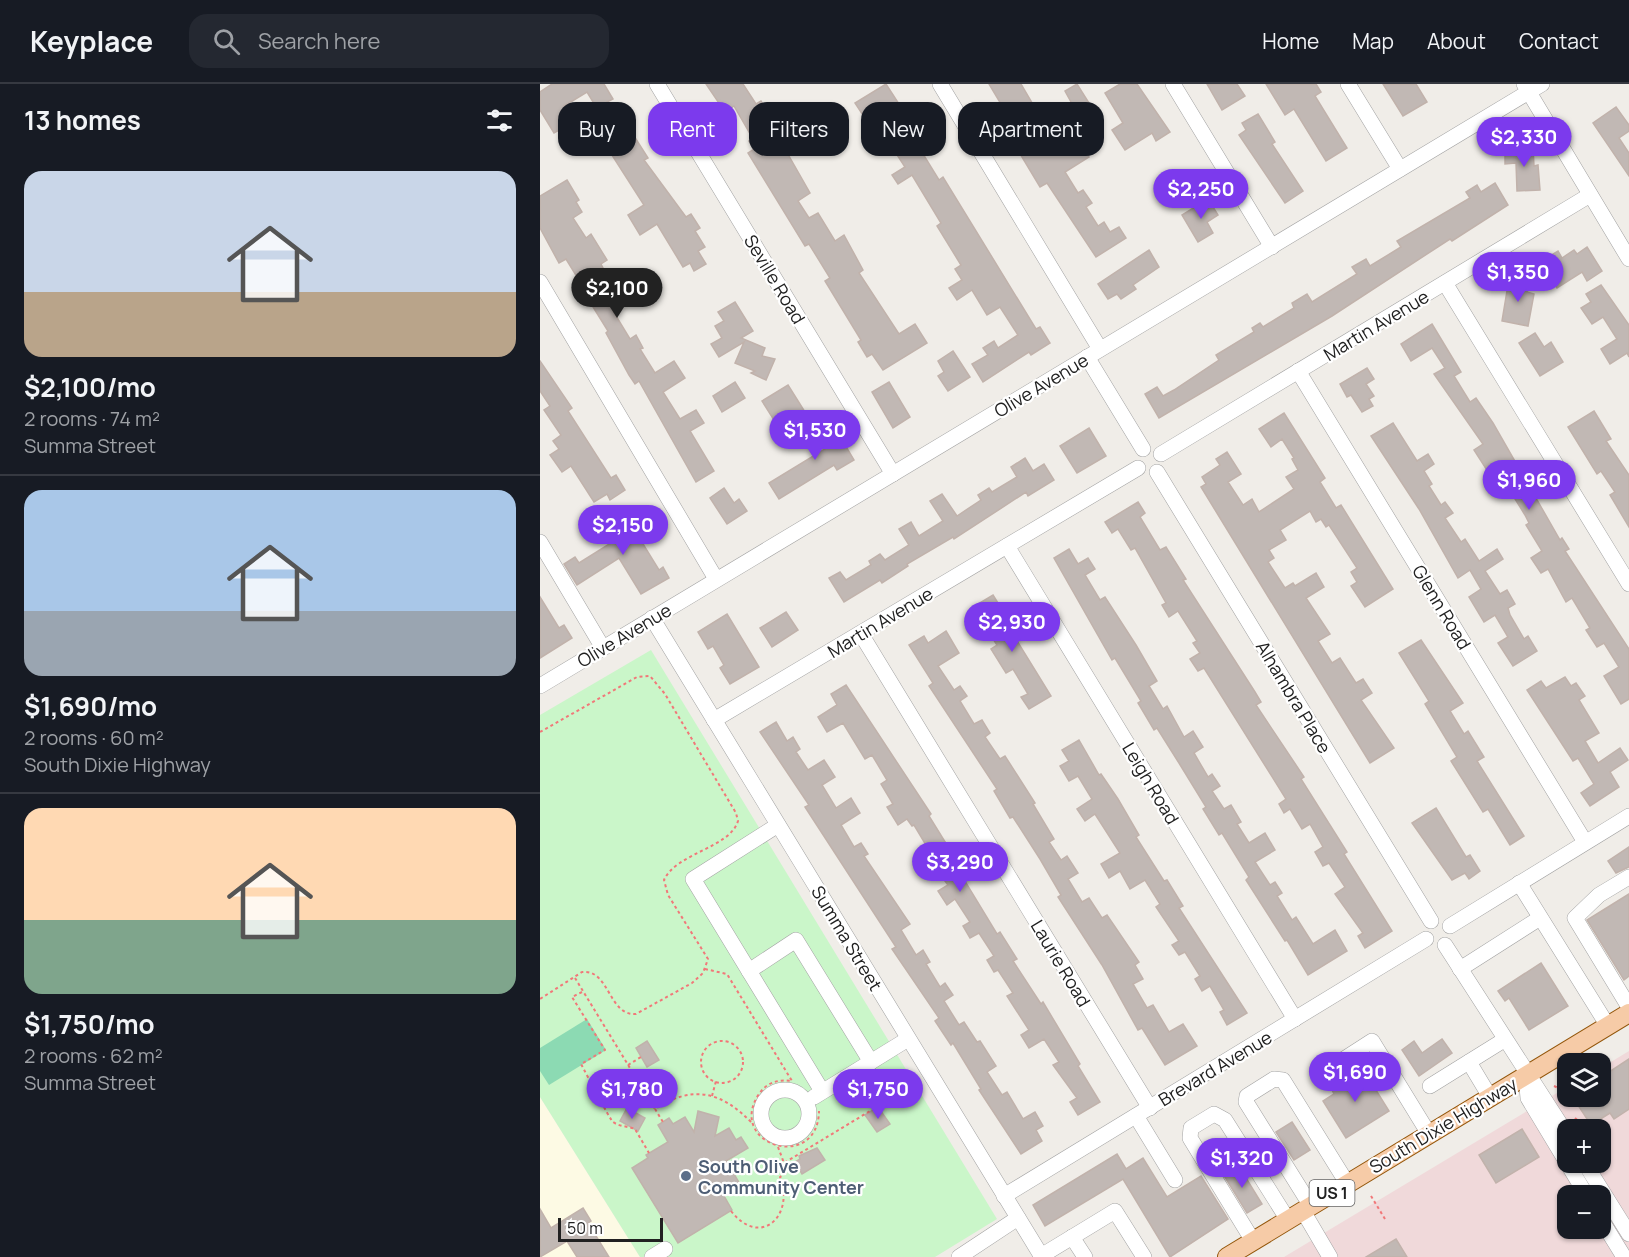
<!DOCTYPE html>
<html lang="en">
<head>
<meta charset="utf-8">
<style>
	body { margin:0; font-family:Manrope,sans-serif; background:#242831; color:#f1f3f6; height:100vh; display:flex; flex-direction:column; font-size:22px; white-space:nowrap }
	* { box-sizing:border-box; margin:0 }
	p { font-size:20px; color:#9ea1a6 }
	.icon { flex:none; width:33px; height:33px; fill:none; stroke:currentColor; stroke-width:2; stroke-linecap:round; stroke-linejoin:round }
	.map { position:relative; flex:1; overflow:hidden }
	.side { display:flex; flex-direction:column; background:#171b24; width:540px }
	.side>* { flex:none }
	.banner { position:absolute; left:18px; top:18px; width:570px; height:54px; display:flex; gap:12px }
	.fabs { position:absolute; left:1017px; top:969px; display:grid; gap:12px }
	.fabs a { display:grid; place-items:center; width:54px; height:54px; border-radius:12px; background:#171b24; box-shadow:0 2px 4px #0004; font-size:30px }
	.scale { position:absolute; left:18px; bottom:15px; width:105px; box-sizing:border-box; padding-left:6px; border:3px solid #212121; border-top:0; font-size:16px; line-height:21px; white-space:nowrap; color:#212121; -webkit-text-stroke:4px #fff; paint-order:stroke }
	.price { position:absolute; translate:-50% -51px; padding:0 14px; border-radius:21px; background:#7c3aed; color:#fff; font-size:20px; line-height:39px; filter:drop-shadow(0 2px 3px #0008) }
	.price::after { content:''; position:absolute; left:50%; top:36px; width:18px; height:14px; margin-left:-9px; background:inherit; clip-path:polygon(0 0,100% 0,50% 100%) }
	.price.on { background:#222; color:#fff }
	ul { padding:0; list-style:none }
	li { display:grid; align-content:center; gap:12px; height:318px; padding:0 24px }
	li+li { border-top:2px solid #363941 }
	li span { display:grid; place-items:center; height:186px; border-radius:18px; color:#555 }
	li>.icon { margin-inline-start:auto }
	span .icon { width:108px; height:108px; fill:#fffc; stroke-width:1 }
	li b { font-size:26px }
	h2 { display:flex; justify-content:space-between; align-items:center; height:72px; padding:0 24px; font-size:26px }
	.chip { padding:0 21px; border-radius:18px; background:#171b24; box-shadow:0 2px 4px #0004; font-size:21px; line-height:54px }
	.chip.on { background:#7c3aed; color:#fff }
	header { display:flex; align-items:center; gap:36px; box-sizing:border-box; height:84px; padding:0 30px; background:#171b24; border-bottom:2px solid #363941 }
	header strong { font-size:28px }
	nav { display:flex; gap:33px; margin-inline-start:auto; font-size:21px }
	.search { width:420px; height:54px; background:#242831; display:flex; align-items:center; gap:15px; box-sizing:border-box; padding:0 21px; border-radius:18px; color:#9ea1a6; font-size:22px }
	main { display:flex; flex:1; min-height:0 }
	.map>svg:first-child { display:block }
	.commercial { fill:#f0d9da; fill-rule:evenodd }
	.education { fill:#fdfae4 }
	.park { fill:#caf6c9 }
	.pitch { fill:#8cdab3 }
	.building { fill:#c1b8b4; stroke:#c1b2ab; stroke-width:1.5 }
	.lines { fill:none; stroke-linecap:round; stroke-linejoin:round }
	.minor-casing { stroke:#a2a2a2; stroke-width:16 }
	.major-casing { stroke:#93560a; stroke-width:20 }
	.path { stroke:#f17879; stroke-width:2; stroke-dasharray:3 3; stroke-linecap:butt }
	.minor { stroke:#fff; stroke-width:15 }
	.major { stroke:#f6cba7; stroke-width:18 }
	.service-dot { fill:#5c6f8a; stroke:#fff; stroke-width:2 }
	.labels { text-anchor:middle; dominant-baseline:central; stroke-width:4.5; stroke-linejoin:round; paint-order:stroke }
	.shield { fill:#fff; stroke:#646464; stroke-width:1.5 }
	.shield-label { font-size:16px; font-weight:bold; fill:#212121 }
	.street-label { font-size:18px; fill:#212121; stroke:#fff }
	.service-label { font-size:18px; font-weight:bold; fill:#4e5e75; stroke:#fff; text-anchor:start }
</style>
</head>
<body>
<header>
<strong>Keyplace</strong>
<div class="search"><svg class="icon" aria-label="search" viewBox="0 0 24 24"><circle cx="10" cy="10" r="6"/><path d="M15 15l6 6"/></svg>Search here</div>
<nav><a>Home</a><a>Map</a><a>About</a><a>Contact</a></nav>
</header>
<main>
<section class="side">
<h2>13 homes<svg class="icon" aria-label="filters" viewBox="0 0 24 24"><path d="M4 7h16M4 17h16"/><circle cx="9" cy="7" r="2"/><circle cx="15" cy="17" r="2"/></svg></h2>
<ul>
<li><span style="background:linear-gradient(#c9d6e8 65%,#b9a48a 0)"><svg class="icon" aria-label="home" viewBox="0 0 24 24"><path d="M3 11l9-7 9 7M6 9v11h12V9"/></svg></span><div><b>$2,100/mo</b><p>2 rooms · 74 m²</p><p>Summa Street</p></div></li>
<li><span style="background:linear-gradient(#a9c7e8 65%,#9aa5b1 0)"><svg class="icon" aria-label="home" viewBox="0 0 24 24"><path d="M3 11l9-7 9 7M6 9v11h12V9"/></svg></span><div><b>$1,690/mo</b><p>2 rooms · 60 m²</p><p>South Dixie Highway</p></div></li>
<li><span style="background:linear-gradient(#ffd9b3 60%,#7fa58c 0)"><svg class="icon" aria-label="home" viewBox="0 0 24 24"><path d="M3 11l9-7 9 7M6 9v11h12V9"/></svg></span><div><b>$1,750/mo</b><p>2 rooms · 62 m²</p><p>Summa Street</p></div></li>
</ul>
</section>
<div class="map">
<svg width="1089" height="1173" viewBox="0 0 1089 1173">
	<rect width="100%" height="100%" fill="#f0ede8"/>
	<path class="commercial" d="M1089,967V1173H744L1027,1003L1028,1012H1060L1061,984ZM1028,1046H1060V1078H1028ZM1028,1112H1060V1144H1028Z"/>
	<path class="education" d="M0,1013L100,1173H0Z"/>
	<path class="park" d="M111,566L457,1135L395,1173H100L0,1013V631Z"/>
	<path class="pitch" d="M47,935L66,966L9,1001L0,987V964Z"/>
	<g class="building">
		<path d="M12,0H64L73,15L67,18L81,39L84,37L94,52L108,74L104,76L146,133L151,130L160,144L155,147L165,163L158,167L166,180L154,187L150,179L143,183L117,140L100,151L88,131L104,121L63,57L57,60L47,44L63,34L47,8L24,22L29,30L22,35L26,42L14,49L0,26V8Z"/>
		<path d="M166,0H203L216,20L221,17L235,41L265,26L277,46L245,65L270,109L258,117L269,134L278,129L295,157L304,151L323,186L319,189L359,250L375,240L387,259L343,286L332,270L327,273L318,258L321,256L285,197L290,194L269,160L265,162L208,69L214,65L209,57L213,55L194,22L185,28Z"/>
		<path d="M346,0L381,54L375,57L399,96L403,93L496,245L500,243L510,259L491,271L489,268L443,298L432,280L448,271L443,264L454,257L458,264L478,251L460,223L447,231L432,206L417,216L409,204L422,196L415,185L421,181L397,142L401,139L372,91L358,100L352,91L365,83L350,60L358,55L347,37L340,41L337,37L330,42L315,19Z"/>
		<path d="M449,0H481L498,29L491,34L502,54L515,47L527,68L541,59L549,73L525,88L538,109L543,106L552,119L546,123L558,142L564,138L570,148L579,143L586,154L556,173L507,99L500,103L479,68L487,64L470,36L465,39L458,28L464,25Z"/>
		<path d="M537,0L549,19L536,27L525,7Z"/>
		<path d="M580,0H597L630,48L616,57L612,49L585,66L572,46L583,39L565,9Z"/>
		<path d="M667,0H697L705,12L682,26Z"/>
		<path d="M726,0H776L781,8L775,12L807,64L786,77L754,25L745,31Z"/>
		<path d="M843,0H876L887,18L863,32Z"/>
		<path d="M1076,23L1089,41V47L1079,54L1089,69V92L1053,39Z"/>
		<path d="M718,30L735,58L732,60L763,107L745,119L699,51L706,46L702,39Z"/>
		<path d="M993,63L994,82L998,81L1000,106L977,107L976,79L965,80V64Z"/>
		<path d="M27,96L39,116L36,118L42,128L33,134L46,154L51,150L67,176L61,180L82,221L73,227L90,255L96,251L103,264L100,265L115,289L134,277L145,294L123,308L140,335L156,326L164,339L150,347L174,387L156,398L99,297L95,300L89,291L66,249L68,247L40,202L42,201L26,175L19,179L0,144V112Z"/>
		<path d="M955,99L968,121L912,157L910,155L792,232L619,334L605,310L617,303L623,312L634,306L679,276L676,271L714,248L712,244L720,239L723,243L736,235L754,224L752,219L767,210L772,218L817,190L812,183L826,175L830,182L861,163L857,157L930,114L926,108L937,101L941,108Z"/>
		<path d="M668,115L678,131L667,138L673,149L658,158L642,131Z"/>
		<path d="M1047,163L1062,187L1047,197L1042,188L1017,204L1000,178L1018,167L1022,174L1034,166L1037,170Z"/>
		<path d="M609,166L619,183L593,201L596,205L581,215L577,210L568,215L558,200Z"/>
		<path d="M969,195L988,199L987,208L994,210L988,242L962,237Z"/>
		<path d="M1061,201L1089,241V273L1087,269L1070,280L1061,265L1077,255L1063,233L1052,240L1041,224L1051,218L1046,210Z"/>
		<path d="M195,218L213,247L201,254L225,264L222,272L235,275L226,296L211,289L215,287L195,279L204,258L179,273L171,260L182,254L175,242L184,237L178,228Z"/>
		<path d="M892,240L921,288L914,292L930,318L936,314L953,339L1020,456L1022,454L1029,465L1025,467L1089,565V615L1081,620L1064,592L1079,583L1064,559L1057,563L1046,546L1050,544L1032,514L1026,518L1008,485L1001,489L991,474L1002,467L986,441L989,439L985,431L957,386L950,391L934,366L943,360L894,290L905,284L892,264L871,277L861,260Z"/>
		<path d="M995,249L1004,263L1011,258L1023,278L1000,292L979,259Z"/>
		<path d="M413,267L430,293L408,307L398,292L404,288L398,277Z"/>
		<path d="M0,277L32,324L28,327L71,394L76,391L85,406L70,416L67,410L54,418L31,382L22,388L10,371L19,365L13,357L21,351L4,326L10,322L0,307Z"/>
		<path d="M827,284L834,295L826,300L834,312L829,315L833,322L822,328L811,311L807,313L800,300Z"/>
		<path d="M195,298L205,314L182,328L173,312Z"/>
		<path d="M349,298L370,333L353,344L332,308Z"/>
		<path d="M248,301L265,328L239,344L222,317Z"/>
		<path d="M1054,327L1071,355L1066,357L1089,391V443L1070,411L1075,408L1061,387L1057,390L1028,343Z"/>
		<path d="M744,329L785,394L780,398L796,424L801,421L853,505L825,523L811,502L817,498L811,488L817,484L789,441L786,443L781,435L776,438L770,427L740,446L746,456L729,466L734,474L728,478L745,504L753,499L755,502L776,489L784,503L766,514L790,550L778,557L792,579L800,574L816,599L823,595L832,609L821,616L854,664L830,679L661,403L666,400L662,393L680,381L676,375L687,368L701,390L688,398L703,421L712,415L719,428L754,405L746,393L758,386L752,375L754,374L742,355L731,363L719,345Z"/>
		<path d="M289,334L314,376L297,386L294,381L239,415L229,399L285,365L272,344Z"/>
		<path d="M853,339L877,377L888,370L894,380L884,387L892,400L889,402L901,421L905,418L913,429L905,434L921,458L925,455L939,477L957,465L963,475L945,487L960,510L967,506L975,520L968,524L970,531L984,555L988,552L997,567L973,582L958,559L968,553L955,531L944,538L929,513L941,505L930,486L918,494L879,425L831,352Z"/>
		<path d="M549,344L566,372L537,389L520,362Z"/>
		<path d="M485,374L493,387L504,380L514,396L488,412L486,408L414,455L413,453L367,480L368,482L342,499L340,496L304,518L289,494L300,488L306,496L331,481L329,477L340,470L345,476L369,461L359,445L371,438L379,452L403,437L390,417L402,410L417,432L441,416L438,411L449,404L452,408L477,393L471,383Z"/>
		<path d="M184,404L194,419L199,415L207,427L187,440L170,414Z"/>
		<path d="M598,418L605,429L600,433L620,466L626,463L646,495L643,496L715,608L721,618L716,621L764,693L761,695L807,768L804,770L852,847L825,864L818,852L823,849L795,810L805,803L789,779L783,782L775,768L783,763L770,740L762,745L750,725L744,729L739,720L746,715L664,584L658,587L650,575L660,569L653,559L657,557L638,527L629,533L622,521L626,519L595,464L591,466L578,445L572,449L565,438Z"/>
		<path d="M95,428L111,455L103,460L119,486L123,483L129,494L101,510L79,474L37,501L24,480L35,473L39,479L71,459L64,448Z"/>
		<path d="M529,465L538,480L548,474L555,485L545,491L560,516L565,513L596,561L617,597L609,602L623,625L627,622L644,653L653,647L663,663L654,669L668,693L672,690L680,702L672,707L684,725L691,721L701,738L697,740L709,759L725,749L735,766L715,778L730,801L735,798L742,809L737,812L752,836L756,833L773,860L795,846L807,867L768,891L747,856L745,857L706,796L709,793L682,749L679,751L663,725L666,723L639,679L617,644L614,646L598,619L601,617L575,574L572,576L514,474Z"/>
		<path d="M453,511L469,537L466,539L511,612L489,625L481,613L488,610L473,585L466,589L451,565L457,561L442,538L447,535L438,520Z"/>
		<path d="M0,513L19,544L24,541L32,554L0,574Z"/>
		<path d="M246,528L258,546L232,563L220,544Z"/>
		<path d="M187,530L219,583L190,600L180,584L184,581L173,562L168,565L158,548Z"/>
		<path d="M406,547L419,569L398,582L414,606L420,602L427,612L420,617L434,640L442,636L450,649L445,653L460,675L465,672L495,719L493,720L514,755L509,758L521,776L527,772L538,789L528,795L542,818L549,814L562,834L567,831L599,878L595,881L603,895L593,900L607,924L613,921L629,948L643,940L657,962L625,981L602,944L598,946L562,881L518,813L521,811L500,775L473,733L470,734L454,707L457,705L389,602L393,599L369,561L384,552L388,559Z"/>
		<path d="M881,556L923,619L910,627L924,650L928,647L944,673L937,677L984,752L970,761L948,725L943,728L911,677L917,673L885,620L889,617L859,569Z"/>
		<path d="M1025,593L1031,602L1036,599L1045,612L1039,616L1059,649L1045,657L1058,679L1080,664L1088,676L1070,688L1079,703L1050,722L1041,709L1054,700L1038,674L1033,677L987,606L1001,597L1006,604Z"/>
		<path d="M306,601L391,730L389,732L412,769L409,771L457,850L460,848L477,875L473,877L501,920L503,918L540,980L538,982L560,1018L538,1031L530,1018L537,1014L513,981L519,978L504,955L489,964L481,951L489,946L467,912L473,909L458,886L454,888L447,876L454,872L439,849L430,854L423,842L430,838L415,815L407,821L398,807L408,801L384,769L389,766L374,741L372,742L367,735L358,741L347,723L353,720L341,700L347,696L332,671L325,675L303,639L287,648L278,633L297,621L291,610Z"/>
		<path d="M236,638L247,657L253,653L260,665L256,668L268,686L284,676L295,693L282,701L296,724L311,714L320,729L301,741L314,763L321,759L328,770L324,772L370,840L361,846L376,871L383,866L390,878L386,880L400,903L405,899L413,911L404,917L419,941L424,938L437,958L440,957L456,982L447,988L462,1011L467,1008L483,1035L495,1028L503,1042L496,1046L502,1057L481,1070L439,1006L441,1005L413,959L411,961L395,937L399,934L352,865L356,863L265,723L269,721L220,648Z"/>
		<path d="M539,656L559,691L561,690L578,715L599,751L596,753L624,797L627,796L643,822L639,824L707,929L687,941L680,928L684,926L670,902L662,907L655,895L660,892L645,868L639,871L632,861L639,857L616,823L620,820L605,796L590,805L580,787L569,794L561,780L580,769L555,730L545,737L537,725L552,715L538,692L529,697L520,682L529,677L522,666Z"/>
		<path d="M896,724L926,773L930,771L940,787L929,795L925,789L912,796L872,739Z"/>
		<path d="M1089,763V783L1076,789L1068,777Z"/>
		<path d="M1089,810V892L1084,896L1047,836Z"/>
		<path d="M1001,879L1028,922L989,946L969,914L965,917L958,907Z"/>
		<path d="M902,955L912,969L879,992L862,966L874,957L882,969Z"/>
		<path d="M107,957L119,976L107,983L96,964Z"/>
		<path d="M1089,975V1025L1074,1035L1070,1029L1051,1041L1032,1012H1060V994Z"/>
		<path d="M821,982L849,1027L806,1054L783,1017L794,1010L790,1002Z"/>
		<path d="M338,1023L350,1040L337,1048L325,1031Z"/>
		<path d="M87,1024L105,1034L98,1047L80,1037Z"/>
		<path d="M158,1027L179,1033L175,1052L189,1044L196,1056L201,1053L208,1064L186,1077L200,1100L183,1110L192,1126L138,1159L92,1084L108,1074L106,1071L128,1058L118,1041L129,1034L133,1040L145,1033L154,1048Z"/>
		<path d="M752,1038L770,1066L754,1076L736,1048Z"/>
		<path d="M982,1045L999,1073L956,1099L939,1071Z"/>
		<path d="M277,1064L285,1076L262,1090L255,1078L260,1075L259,1072Z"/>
		<path d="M577,1070L586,1085L603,1074L627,1113L661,1092L688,1135L630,1173L583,1095L505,1142L493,1121Z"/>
		<path d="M698,1081L722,1120L707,1129L683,1090Z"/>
		<path d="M43,1124L51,1137L48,1139L69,1173H37L27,1157L0,1173V1125L11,1144Z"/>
		<path d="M856,1155L867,1173H826Z"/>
	</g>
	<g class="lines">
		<g class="minor-casing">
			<g id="minor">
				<path d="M117,0L353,390"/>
				<path d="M400,0L560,265"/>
				<path d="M633,0L732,163"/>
				<path d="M808,0L860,85"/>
				<path d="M984,0L1089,175"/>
				<path d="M0,198L176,495"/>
				<path d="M905,199L1089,500"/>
				<path d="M547,273L603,365"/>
				<path d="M758,287L1045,758"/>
				<path d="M621,370L1050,111"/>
				<path d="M617,388L891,837"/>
				<path d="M0,458L63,564"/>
				<path d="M467,462L755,935"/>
				<path d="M112,534L502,1173"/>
				<path d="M321,550L610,1024"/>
				<path d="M0,602L1002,0"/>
				<path d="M174,636L598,384"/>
				<path d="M238,741L153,795L209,887L256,856L331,978"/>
				<path d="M1089,793L1059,811L1035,834L1089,923"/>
				<path d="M979,799L1068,942"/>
				<path d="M910,842L1089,732"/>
				<path d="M905,861L1028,1052"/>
				<path d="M920,885L1000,834"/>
				<path d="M209,887L282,1007"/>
				<path d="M929,978L950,1013"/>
				<path d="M787,986L832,957L889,1050"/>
				<path d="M986,991L988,1014L1047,1112"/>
				<path d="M890,1002L964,956"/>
				<circle cx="245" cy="1030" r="24"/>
				<path d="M274,1013L368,955"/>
				<path d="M596,1032L635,1096"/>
				<path d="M1044,1078L1089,1150"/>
				<path d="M464,1112L886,855"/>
				<path d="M771,1122L706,1018L707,1012L734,995L743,996L807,1099"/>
				<path d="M763,1127L790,1173"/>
				<path d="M1060,1134L1084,1173"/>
				<path d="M532,1153L545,1173"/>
				<path d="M713,1157L650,1054L651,1044L674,1030L685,1036L748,1136"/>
				<path d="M501,1172L575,1127L604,1173"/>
				<path d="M112,1173L125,1165"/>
				<path d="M419,1173L478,1134"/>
			</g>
		</g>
		<g class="major-casing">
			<path id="major" d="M687,1173L1089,929"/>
		</g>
		<g class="path">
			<path d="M0,648L97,593L110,592L125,610L196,729L198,737C190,764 136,769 124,796L128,811L168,875L163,889L152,899L96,930C68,932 70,885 42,888L0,915"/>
			<path d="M165,885L187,890L252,997C239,995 227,998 219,1010C185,1061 278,1089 279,1027"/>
			<path d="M35,894L115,1025C153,1000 182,1008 212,1039"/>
			<path d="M42,908L32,913L65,966L41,980C46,989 70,1036 73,1038C80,1043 88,1042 95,1045L109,1069"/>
			<circle cx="182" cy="978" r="21"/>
			<path d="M88,981L101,973"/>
			<path d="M1014,1002L1023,1006L1026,1021"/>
			<path d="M172,1012L176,997"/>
			<path d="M115,1025L123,1038"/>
			<path d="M1035,1034L1048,1046"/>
			<path d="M238,1063L244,1079L378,998"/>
			<path d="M831,1112L845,1135"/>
			<path d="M191,1127C221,1165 255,1131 240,1093L249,1087L244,1079"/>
		</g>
		<use href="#minor" class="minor"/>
		<use href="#major" class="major"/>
	</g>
	<circle class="service-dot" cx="146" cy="1092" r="6"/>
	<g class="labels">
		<rect class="shield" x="769.5" y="1096" width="45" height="26" rx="4.5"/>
		<g class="shield-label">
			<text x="792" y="1109">US 1</text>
		</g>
		<g class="street-label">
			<text transform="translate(235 195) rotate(59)">Seville Road</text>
			<text transform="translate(836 241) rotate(-31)">Martin Avenue</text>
			<text transform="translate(501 301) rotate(-31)">Olive Avenue</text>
			<text transform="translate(902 523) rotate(59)">Glenn Road</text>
			<text transform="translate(340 538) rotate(-31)">Martin Avenue</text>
			<text transform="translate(84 551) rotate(-31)">Olive Avenue</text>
			<text transform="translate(754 613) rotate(59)">Alhambra Place</text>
			<text transform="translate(611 699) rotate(59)">Leigh Road</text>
			<text transform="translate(307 854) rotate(59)">Summa Street</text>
			<text transform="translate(521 879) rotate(59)">Laurie Road</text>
			<text transform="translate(675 984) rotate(-31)">Brevard Avenue</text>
			<text transform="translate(903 1041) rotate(-31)">South Dixie Highway</text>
		</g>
		<g class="service-label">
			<text x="158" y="1082">South Olive<tspan x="158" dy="21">Community Center</tspan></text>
		</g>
	</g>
</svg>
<div class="fabs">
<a><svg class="icon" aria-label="layers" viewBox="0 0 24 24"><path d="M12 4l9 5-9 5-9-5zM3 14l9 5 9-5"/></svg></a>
<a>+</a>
<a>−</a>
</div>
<div class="scale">50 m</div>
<b class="price" style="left:984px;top:84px">$2,330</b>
<b class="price" style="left:661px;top:136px">$2,250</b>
<b class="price" style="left:978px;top:219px">$1,350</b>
<b class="price on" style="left:77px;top:235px">$2,100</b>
<b class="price" style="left:275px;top:377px">$1,530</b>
<b class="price" style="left:989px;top:427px">$1,960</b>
<b class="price" style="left:83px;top:472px">$2,150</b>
<b class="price" style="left:472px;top:569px">$2,930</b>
<b class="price" style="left:420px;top:809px">$3,290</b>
<b class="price" style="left:815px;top:1019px">$1,690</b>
<b class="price" style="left:92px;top:1036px">$1,780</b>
<b class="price" style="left:338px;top:1036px">$1,750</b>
<b class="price" style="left:702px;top:1105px">$1,320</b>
<div class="banner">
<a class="chip">Buy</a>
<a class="chip on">Rent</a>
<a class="chip">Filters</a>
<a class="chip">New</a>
<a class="chip">Apartment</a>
</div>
</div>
</main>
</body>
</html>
